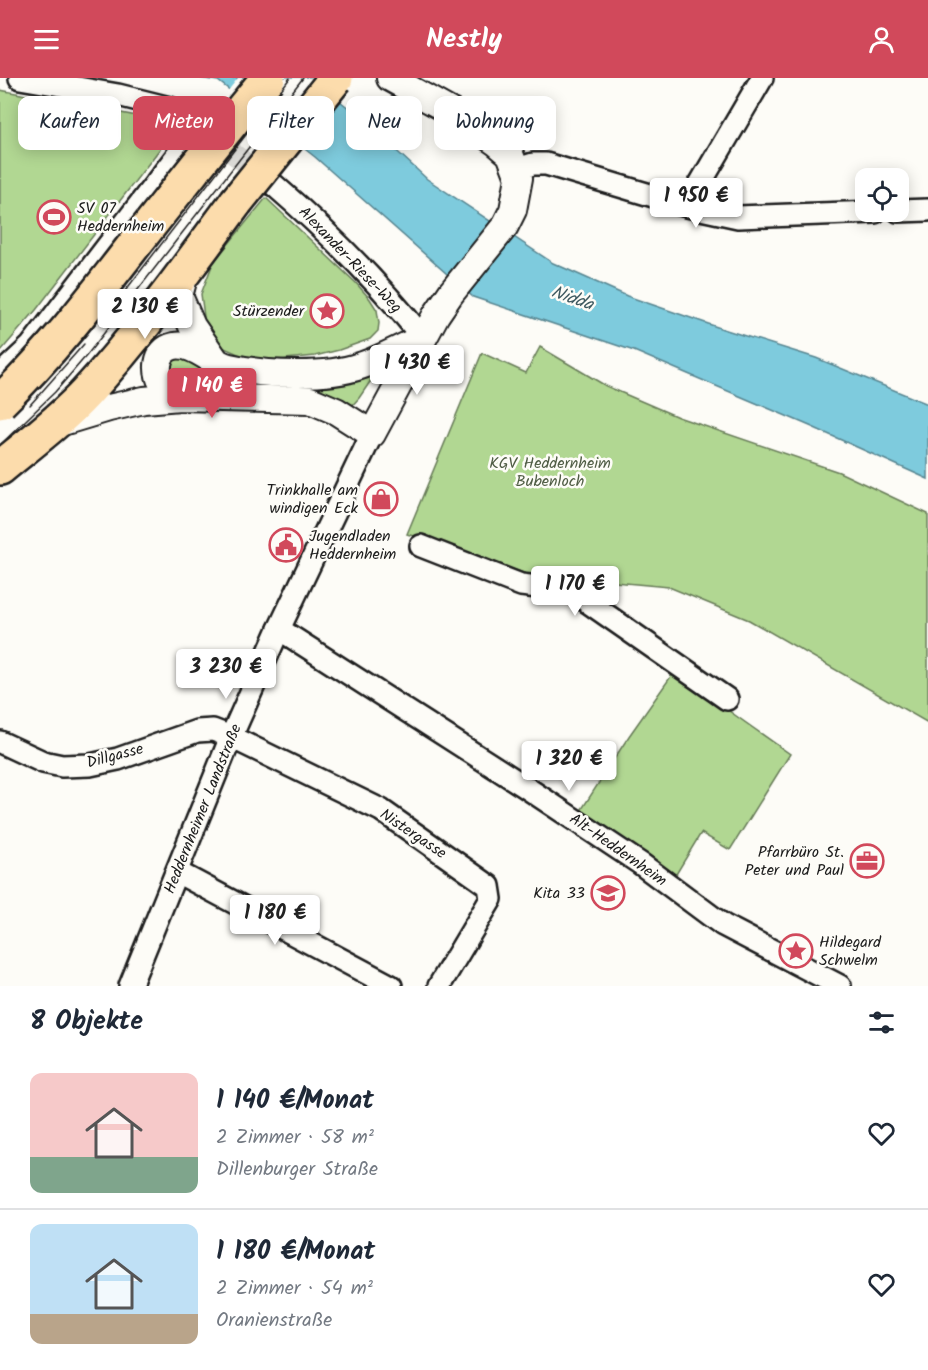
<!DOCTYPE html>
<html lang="de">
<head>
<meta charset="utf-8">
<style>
	body { margin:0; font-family:Kalam,sans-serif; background:#f6f6f7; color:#1f2937; height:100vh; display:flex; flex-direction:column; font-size:22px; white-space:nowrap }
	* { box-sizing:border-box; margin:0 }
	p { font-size:20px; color:#747a83 }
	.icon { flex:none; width:33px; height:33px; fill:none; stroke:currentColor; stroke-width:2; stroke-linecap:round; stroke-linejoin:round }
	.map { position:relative; height:908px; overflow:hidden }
	.sheet { display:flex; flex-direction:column; background:#fff; flex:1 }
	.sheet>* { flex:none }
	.banner { position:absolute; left:18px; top:18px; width:600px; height:54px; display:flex; gap:12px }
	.fabs { position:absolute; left:855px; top:90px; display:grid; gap:12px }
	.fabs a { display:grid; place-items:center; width:54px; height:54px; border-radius:12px; background:#fff; box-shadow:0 3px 15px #0003; font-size:30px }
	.price { position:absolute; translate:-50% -51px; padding:0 14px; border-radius:6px; background:#fff; color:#222; font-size:20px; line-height:39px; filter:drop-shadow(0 2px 3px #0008) }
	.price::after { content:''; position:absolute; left:50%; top:36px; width:18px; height:14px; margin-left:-9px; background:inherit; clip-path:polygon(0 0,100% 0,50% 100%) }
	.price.current { background:#d1495b; color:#fff }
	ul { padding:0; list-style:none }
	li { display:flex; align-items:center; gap:18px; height:150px; padding:0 30px }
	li+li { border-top:2px solid #e0e1e3 }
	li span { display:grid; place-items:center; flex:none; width:168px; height:120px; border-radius:12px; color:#555 }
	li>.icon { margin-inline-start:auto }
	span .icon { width:72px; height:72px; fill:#fffc; stroke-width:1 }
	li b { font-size:26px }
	h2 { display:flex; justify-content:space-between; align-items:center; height:72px; padding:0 30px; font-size:26px }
	.pill { padding:0 21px; border-radius:12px; background:#fff; box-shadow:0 3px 15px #0003; font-size:21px; line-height:54px }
	.pill.current { background:#d1495b; color:#fff }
	header { display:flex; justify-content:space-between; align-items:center; height:78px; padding:0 30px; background:#d1495b; color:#fff; font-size:27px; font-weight:700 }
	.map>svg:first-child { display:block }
	.green { fill:#b1d792; stroke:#667a57; stroke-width:1.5 }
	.water { fill:#7ecbdd; stroke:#578590; stroke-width:1.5 }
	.pier { fill:#fdfcf7 }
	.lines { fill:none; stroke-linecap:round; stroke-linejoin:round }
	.minor-tunnel { stroke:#dbdad6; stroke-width:21; stroke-dasharray:21 10; stroke-linecap:butt }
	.minor-casing { stroke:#1c1c1c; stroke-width:26 }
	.tertiary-casing { stroke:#1c1c1c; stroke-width:30 }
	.primary-casing { stroke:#1c1c1c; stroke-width:38 }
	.minor { stroke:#fdfcf7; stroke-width:21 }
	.tertiary { stroke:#fdfcf7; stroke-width:26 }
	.primary { stroke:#fcdcac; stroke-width:33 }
	.tram { stroke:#1c1c1c; stroke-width:1.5 }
	.primary-bridge-casing { stroke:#1c1c1c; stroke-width:38; stroke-linecap:butt }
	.primary-bridge { stroke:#fcdcac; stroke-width:33 }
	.labels { text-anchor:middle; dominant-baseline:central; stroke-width:5; stroke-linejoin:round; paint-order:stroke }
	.poi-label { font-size:16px; fill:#1c1c1c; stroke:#fdfcf7; text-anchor:end }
	.street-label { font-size:16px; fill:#1c1c1c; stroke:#fdfcf7 }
	.park-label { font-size:16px; fill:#505d45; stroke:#fdfcf7 }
	.water-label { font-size:18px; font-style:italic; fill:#3e5960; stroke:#fdfcf7 }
</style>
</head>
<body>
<header><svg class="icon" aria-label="menu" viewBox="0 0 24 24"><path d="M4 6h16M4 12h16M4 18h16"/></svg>Nestly<svg class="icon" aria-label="person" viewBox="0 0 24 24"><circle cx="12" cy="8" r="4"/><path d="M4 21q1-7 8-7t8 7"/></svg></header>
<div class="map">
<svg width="928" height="908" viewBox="0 0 928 908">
	<rect width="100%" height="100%" fill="#fdfcf7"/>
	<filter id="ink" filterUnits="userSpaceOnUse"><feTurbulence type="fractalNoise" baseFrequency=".0167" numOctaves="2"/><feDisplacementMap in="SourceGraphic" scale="12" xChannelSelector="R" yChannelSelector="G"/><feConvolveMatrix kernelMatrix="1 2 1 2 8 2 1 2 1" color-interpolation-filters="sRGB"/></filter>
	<g filter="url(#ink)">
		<g class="green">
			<path d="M0,12L179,46L36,232L0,274Z"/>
			<path d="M266,120L356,205L370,221L377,232L379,245L378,253L370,261L339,272L315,278L285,281L263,282L245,279L222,269L205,246L201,216L213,185Z"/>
			<path d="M540,269L606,308L678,339L839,394L928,436V645L749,542L669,509L527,496L407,456L482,275L526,295Z"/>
			<path d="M171,280L371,295L374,298L359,320L349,331L180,310L169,291Z"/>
			<path d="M674,594L790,676L730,772L701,755L675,798L580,734L629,658Z"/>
		</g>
		<path class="water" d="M199,0H311L360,39L427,101L553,185L627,218L723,251L816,280L928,326V401L810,348L634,273L473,219L315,79L218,3Z"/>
		<path class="pier" d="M238,0H316L343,21L301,72L227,14Z"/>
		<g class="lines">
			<path class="minor-tunnel" d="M206,56L268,101"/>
			<g class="minor-casing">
				<g id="minor">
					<path d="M517,91L533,86H546L687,128L738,139L875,134"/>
					<path d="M274,107C327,153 379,205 423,260"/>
					<path d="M687,128L762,0"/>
					<path d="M898,133L928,132"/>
					<path d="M0,297L31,268L198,50L170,30L118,17L20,0"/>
					<path d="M421,468L521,507L572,513L727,621"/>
					<path d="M279,551L524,708L641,786L723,847L840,908"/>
					<path d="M0,664L43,684L62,688L90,687L118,681L197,653L213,652L231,659L381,732L489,808L491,821L439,908"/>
					<path d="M177,794L391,908"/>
					<path d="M130,908L231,659L279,551L372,356"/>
				</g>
			</g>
			<g class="tertiary-casing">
				<g id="tertiary">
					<path d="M186,192L179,218L192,248L214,280"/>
					<path d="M180,319C175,316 169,313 165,309C154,296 155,272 174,268C193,264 211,285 229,289C263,297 326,300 360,288C381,281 402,269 423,260"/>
					<path d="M56,346L109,330L144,322L180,319L310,322L336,333L372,356L436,237L451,215L505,148L513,132L519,100L510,76L497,65L455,36L390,0"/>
				</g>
			</g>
			<g class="primary-casing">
				<path id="primary" d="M0,390C29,366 60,343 86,315C140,256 188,189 236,124"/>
			</g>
			<use href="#minor" class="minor"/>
			<use href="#tertiary" class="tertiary"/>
			<use href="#primary" class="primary"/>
			<g class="tram">
				<path d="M115,226L290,0"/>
				<path d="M30,327L84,266"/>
				<path d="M0,367L55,314L87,277L303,0"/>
			</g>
			<g class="primary-bridge-casing">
				<g id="primary-bridge">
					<path d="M236,124L336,0"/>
					<path d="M0,324C49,277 90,224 131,171C176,114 221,56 268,0"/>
				</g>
			</g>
			<use href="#primary-bridge" class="primary-bridge"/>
		</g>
	</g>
	<defs>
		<g id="stadium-ring" transform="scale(1.725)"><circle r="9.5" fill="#fdfcf7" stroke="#d1495b" stroke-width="1.5"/><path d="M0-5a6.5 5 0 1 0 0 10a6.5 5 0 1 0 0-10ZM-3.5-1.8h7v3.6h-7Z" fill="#d1495b"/></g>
		<g id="sight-ring" transform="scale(1.725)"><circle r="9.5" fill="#fdfcf7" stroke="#d1495b" stroke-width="1.5"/><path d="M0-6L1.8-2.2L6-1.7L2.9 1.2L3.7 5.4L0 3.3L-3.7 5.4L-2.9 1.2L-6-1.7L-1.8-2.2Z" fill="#d1495b"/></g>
		<g id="shop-ring" transform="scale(1.725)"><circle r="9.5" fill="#fdfcf7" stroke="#d1495b" stroke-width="1.5"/><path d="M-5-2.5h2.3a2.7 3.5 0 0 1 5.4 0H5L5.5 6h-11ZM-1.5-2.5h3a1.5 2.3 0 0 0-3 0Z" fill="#d1495b"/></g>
		<g id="civic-ring" transform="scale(1.725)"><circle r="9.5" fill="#fdfcf7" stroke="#d1495b" stroke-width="1.5"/><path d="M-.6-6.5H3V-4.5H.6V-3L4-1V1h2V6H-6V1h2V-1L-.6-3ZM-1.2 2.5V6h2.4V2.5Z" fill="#d1495b"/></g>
		<g id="office-ring" transform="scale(1.725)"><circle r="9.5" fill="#fdfcf7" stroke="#d1495b" stroke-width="1.5"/><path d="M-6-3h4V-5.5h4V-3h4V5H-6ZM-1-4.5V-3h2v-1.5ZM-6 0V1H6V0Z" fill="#d1495b"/></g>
		<g id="school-ring" transform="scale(1.725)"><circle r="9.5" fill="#fdfcf7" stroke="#d1495b" stroke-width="1.5"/><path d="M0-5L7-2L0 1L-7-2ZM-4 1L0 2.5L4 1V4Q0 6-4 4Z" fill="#d1495b"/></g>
	</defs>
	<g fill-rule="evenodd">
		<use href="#stadium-ring" x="54" y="139"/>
		<use href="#sight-ring" x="327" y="233"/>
		<use href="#shop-ring" x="381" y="421"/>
		<use href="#civic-ring" x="286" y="467"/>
		<use href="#office-ring" x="867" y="783"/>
		<use href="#school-ring" x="608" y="815"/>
		<use href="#sight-ring" x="796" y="873"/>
	</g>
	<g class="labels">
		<g class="poi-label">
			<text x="77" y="130" text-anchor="start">SV 07<tspan x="77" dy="18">Heddernheim</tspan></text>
			<text x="304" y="233">Stürzender</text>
			<text x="358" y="412">Trinkhalle am<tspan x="358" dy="18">windigen Eck</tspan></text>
			<text x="309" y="458" text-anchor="start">Jugendladen<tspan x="309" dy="18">Heddernheim</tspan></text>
			<text x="844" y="774">Pfarrbüro St.<tspan x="844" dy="18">Peter und Paul</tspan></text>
			<text x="585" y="815">Kita 33</text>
			<text x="819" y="864" text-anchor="start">Hildegard<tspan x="819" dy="18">Schwelm</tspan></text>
		</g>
		<g class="street-label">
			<text transform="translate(350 182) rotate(46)">Alexander-Riese-Weg</text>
			<text transform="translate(115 678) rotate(-15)">Dillgasse</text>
			<text transform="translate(203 731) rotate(-68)">Heddernheimer Landstraße</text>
			<text transform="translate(413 756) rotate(34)">Nistergasse</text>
			<text transform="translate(618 772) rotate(35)">Alt-Heddernheim</text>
		</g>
		<g class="park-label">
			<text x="550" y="385">KGV Heddernheim<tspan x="550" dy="18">Bubenloch</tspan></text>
		</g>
		<g class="water-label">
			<text transform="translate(572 221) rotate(19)">Nidda</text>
		</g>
	</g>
</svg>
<div class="fabs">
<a><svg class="icon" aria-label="locate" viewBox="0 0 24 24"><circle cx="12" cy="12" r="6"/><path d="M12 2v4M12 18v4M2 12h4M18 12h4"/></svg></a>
</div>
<b class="price" style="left:696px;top:151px">1 950 €</b>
<b class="price" style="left:145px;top:262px">2 130 €</b>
<b class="price" style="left:417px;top:318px">1 430 €</b>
<b class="price current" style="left:212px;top:341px">1 140 €</b>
<b class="price" style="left:575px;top:539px">1 170 €</b>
<b class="price" style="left:226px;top:622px">3 230 €</b>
<b class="price" style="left:569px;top:714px">1 320 €</b>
<b class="price" style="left:275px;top:868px">1 180 €</b>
<div class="banner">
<a class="pill">Kaufen</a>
<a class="pill current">Mieten</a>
<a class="pill">Filter</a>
<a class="pill">Neu</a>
<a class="pill">Wohnung</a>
</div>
</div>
<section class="sheet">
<h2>8 Objekte<svg class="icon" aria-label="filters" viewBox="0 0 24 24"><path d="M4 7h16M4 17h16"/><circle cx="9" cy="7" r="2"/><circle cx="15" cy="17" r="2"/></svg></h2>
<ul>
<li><span style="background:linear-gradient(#f6c9c9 70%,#7fa58c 0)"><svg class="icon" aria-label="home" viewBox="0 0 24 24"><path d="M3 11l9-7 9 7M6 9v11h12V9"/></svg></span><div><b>1 140 €/Monat</b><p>2 Zimmer · 58 m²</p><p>Dillenburger Straße</p></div><svg class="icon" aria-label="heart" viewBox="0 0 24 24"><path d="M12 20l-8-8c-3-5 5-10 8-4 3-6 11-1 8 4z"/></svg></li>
<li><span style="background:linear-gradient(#bfe0f5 75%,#b9a48a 0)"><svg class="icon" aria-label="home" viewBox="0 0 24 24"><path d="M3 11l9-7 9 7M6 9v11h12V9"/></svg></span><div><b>1 180 €/Monat</b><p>2 Zimmer · 54 m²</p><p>Oranienstraße</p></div><svg class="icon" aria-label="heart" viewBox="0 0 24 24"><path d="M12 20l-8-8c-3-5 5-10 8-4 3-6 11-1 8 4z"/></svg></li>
</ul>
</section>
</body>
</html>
